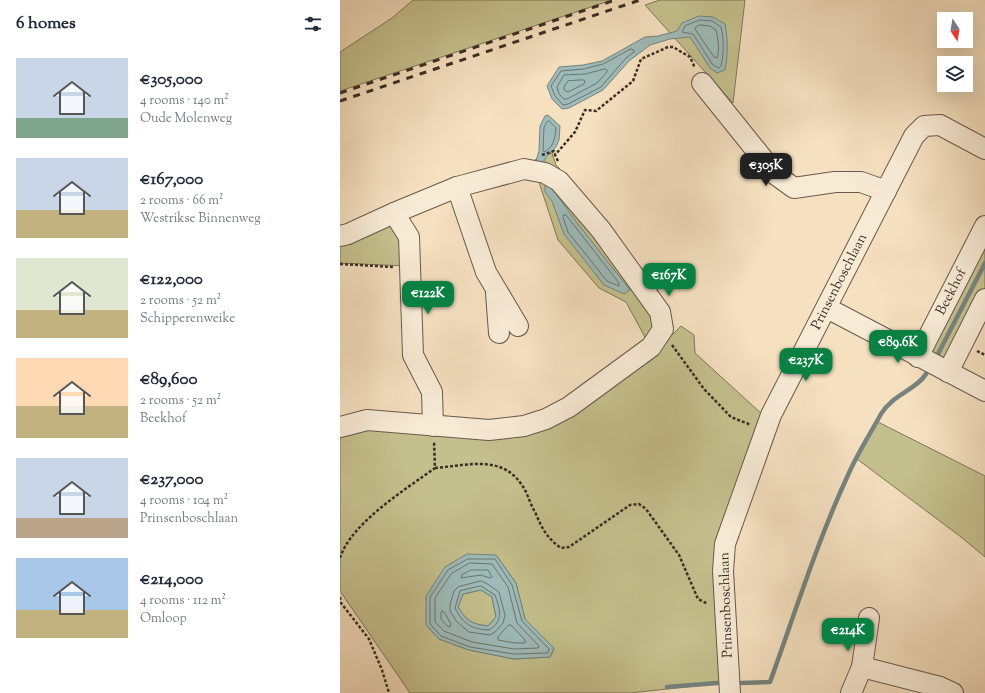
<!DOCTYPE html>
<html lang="en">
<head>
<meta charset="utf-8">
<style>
	body { margin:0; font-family:"Sorts Mill Goudy",serif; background:#f2f2f3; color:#1f2937; height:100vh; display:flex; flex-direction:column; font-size:15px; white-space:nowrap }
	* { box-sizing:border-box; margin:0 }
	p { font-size:13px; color:#747a83 }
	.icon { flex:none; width:22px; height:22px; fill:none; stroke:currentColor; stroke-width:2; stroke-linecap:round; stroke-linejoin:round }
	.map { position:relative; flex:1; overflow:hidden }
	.panel { display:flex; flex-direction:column; background:#fff; width:340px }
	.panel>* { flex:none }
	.needle { width:26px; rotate:168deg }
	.buttons { position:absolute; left:597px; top:12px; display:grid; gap:8px }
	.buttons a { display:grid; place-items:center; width:36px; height:36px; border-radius:0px; background:#fff; box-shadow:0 4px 16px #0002; font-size:20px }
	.price { position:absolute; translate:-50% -34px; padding:0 9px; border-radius:8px; background:#0b8043; color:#fff; font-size:13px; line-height:26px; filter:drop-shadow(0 1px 2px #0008) }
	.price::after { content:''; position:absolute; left:50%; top:24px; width:12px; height:9px; margin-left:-6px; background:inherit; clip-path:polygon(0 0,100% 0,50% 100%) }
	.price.selected { background:#222; color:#fff }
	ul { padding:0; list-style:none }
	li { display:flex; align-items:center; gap:12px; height:100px; padding:0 16px }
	li span { display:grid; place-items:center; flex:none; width:112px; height:80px; border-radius:0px; color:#555 }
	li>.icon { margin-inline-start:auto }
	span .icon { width:48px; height:48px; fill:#fffc; stroke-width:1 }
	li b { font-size:17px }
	h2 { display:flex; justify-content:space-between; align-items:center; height:48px; padding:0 16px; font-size:17px }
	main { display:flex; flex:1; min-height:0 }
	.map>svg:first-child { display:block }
	.green { fill:#c4c08d; stroke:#7f7759; fill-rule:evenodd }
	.water { fill:#9ebbb9; stroke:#76837e; fill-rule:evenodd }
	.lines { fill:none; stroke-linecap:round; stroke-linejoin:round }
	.shore { stroke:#6c746f; stroke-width:1 }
	.stream { stroke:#76837e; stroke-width:4.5 }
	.minor-casing { stroke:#695a4c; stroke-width:22 }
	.path { stroke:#3a2e25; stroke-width:2.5; stroke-dasharray:3 2; stroke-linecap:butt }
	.minor { stroke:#f8ebd6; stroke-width:20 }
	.rail { stroke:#3a2e25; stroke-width:3; stroke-dasharray:7 7; stroke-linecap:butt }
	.labels { text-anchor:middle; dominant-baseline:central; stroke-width:3; stroke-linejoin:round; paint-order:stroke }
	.street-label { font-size:14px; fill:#3a2e25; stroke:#f8ebd6 }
</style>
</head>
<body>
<main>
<section class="panel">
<h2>6 homes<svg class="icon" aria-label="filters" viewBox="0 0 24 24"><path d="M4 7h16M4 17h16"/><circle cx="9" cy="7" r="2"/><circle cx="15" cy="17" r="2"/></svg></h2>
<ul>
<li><span style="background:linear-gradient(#c9d6e8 75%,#7fa58c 0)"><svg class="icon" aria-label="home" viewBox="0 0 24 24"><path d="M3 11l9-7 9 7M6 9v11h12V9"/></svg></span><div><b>€305,000</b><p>4 rooms · 140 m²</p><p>Oude Molenweg</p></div></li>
<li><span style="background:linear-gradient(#c9d6e8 65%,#c2b280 0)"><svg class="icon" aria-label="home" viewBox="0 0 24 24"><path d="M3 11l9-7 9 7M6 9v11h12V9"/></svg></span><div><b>€167,000</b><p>2 rooms · 66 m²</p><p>Westrikse Binnenweg</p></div></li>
<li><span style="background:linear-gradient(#dfe7d0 65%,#c2b280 0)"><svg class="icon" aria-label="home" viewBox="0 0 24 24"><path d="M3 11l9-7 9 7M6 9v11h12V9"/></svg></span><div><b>€122,000</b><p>2 rooms · 52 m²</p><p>Schipperenweike</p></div></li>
<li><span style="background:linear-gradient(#ffd9b3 60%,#c2b280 0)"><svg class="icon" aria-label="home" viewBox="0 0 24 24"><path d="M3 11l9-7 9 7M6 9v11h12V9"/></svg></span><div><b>€89,600</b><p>2 rooms · 52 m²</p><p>Beekhof</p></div></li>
<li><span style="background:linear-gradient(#c9d6e8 75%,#b9a48a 0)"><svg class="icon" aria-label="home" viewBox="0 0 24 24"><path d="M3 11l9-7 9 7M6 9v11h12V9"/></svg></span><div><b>€237,000</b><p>4 rooms · 104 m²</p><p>Prinsenboschlaan</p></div></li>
<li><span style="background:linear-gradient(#a9c7e8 65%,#c2b280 0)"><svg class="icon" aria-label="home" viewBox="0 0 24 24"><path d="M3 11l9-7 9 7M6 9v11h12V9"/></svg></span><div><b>€214,000</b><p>4 rooms · 112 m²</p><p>Omloop</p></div></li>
</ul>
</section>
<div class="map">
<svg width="645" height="693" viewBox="0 0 645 693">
	<rect width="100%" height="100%" fill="#f5e0c0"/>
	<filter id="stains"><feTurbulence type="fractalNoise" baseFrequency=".005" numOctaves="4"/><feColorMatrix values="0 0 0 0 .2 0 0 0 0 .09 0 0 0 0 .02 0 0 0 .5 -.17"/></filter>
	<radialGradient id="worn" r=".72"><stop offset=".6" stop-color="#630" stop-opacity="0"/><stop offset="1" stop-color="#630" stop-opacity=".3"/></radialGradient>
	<g class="green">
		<path d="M73,0H272L0,91V52L52,18Z"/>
		<path d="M320,0H405L393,103L305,5Z"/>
		<path d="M212,153L216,165L220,169L216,173L192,163L196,159Z"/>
		<path d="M197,176L205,179L241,215L317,322L307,341L286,302L259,288L218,240Z"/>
		<path d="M48,222L60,229L66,266L0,263V243Z"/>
		<path d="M645,237V291L607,366L586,355Z"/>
		<path d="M341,326L354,335L355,353L423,415L374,558L382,683L290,693H70L0,591V435L31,426L150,439L316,351ZM156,555L176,583L185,619L214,649L210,657L174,659L129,650L99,639L86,625Z"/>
		<path d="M538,422L645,476V557L621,537L517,459Z"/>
		<path d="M141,590L152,597L156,617L148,626C132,624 127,622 118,607L123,594Z"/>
	</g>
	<g class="water">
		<path d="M359,16L373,17L385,24C388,40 388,54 385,70L377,73L370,68L350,37L330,39L310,45L289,61L263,90L229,108L222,109L212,99L207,86L219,67L243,65L262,61L305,37L318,36L337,31L342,23Z"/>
		<path d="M208,115L220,126L219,140L216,147L206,157L202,165L196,161L199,151L200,126L205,116Z"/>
		<path d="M205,184L211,187L238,224L290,290L284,294L264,285L224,234L212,201L205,192Z"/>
		<path d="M127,554L156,555L176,583L185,619L214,648L210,657L174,659L129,650L99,639L86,625V596L105,567ZM141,590L152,597L156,617L148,626C131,624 127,621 118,607L123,594Z"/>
	</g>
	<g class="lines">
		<g class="shore">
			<path d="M360,20L372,21L381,27C384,40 384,53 381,66L379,68L373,65L353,34L342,32L345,26Z"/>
			<path d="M360,25L370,26L376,30C378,38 380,50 377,58L374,57L355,29L356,27Z"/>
			<path d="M291,49L294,50V52L286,58L261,87L228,104L223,105L215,96L211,86L221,71L244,69L263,64Z"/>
			<path d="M265,69L267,70V72L257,83L227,99H224L219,94L217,87L224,75L245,74Z"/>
			<path d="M243,80L245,81L244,84L228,92L224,90V87L228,81Z"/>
			<path d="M209,121L216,128C215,138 214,147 204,152L203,150L204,127L207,122Z"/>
			<path d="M224,215H226L279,283V286L267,281L228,232L223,217Z"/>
			<path d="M128,559H155L172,585L182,621L209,649L208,653L174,654L130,647L101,636L90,624V597L108,570Z"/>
			<path d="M130,563L152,564L168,587L177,623L199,646L198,648L174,649L132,642L104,631L95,622V598L111,574Z"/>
			<path d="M131,570H148L152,577L150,578L141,575L121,578L122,575Z"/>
			<path d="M141,581L146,583L159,592L165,615L163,623L155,632L150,635L129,632L117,622L110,611V605L114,591L118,587Z"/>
			<path d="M141,586L155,595C160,609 164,621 149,630C131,629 123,624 115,608L120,591Z"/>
			<path d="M102,611L104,612L111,624L110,627L107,626L101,619V613Z"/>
			<path d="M169,625H171L185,640V643H175L158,640V637Z"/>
		</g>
		<g class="stream">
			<path d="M598,354L645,263"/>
			<path d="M401,683L430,682C455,613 477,542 508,475C517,454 530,434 541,414C552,395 576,390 586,374"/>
			<path d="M327,687L377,683"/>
		</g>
		<g class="minor-casing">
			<g id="minor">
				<path d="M362,83L436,175L454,188L495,182H521L546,191"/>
				<path d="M117,187L146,272L178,326"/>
				<path d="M54,213L69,237L73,355L92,392L93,426"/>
				<path d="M0,236L8,234L54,213L117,187L184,169L205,173L219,181L261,230L320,312L323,329L311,347L229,407L206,419L184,426L149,430L27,420L0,427"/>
				<path d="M156,293L159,333"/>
				<path d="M487,308L645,391"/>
				<path d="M578,357L645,226"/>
				<path d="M608,372L645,299"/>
				<path d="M522,667L600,687L613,693"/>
				<path d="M390,693L383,571L385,544L431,415L574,136L584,126L600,125L645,149"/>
				<path d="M511,693L522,667L529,618"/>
			</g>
		</g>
		<g class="path">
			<path d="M202,155L214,151L215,154"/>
			<path d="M218,161L215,155L235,132L245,110L256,111L293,81L301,59L328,47H333L350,57L355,68"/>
			<path d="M0,264L54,267"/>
			<path d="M332,345L364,389L391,417L411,425"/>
			<path d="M637,351L645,355"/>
			<path d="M95,468C131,465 166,453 186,492C189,499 192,507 196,514C202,529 208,539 221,548L229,547L290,505L299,504L306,509L339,555L358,599L368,604"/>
			<path d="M0,558C11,523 66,489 95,468L94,442"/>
			<path d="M0,597L1,603L29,639L42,670L49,693"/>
		</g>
		<use href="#minor" class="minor"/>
		<g class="rail">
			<path d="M0,93L275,0"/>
			<path d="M0,101L300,0"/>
		</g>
	</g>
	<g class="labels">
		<g class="street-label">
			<text transform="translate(500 282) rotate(-63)">Prinsenboschlaan</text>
			<text transform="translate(612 292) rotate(-63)">Beekhof</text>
			<text transform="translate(387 605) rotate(-92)">Prinsenboschlaan</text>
		</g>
	</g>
	<rect width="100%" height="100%" filter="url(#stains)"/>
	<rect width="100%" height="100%" fill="url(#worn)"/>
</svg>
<div class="buttons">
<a><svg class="needle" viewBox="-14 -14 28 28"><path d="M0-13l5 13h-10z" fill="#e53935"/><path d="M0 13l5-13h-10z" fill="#747a83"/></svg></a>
<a><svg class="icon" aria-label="layers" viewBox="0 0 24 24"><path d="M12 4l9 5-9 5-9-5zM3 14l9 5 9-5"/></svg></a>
</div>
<b class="price selected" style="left:426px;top:187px">€305K</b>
<b class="price" style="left:329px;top:297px">€167K</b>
<b class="price" style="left:88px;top:315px">€122K</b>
<b class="price" style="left:558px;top:364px">€89.6K</b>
<b class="price" style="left:466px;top:382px">€237K</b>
<b class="price" style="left:508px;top:652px">€214K</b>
</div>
</main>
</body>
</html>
